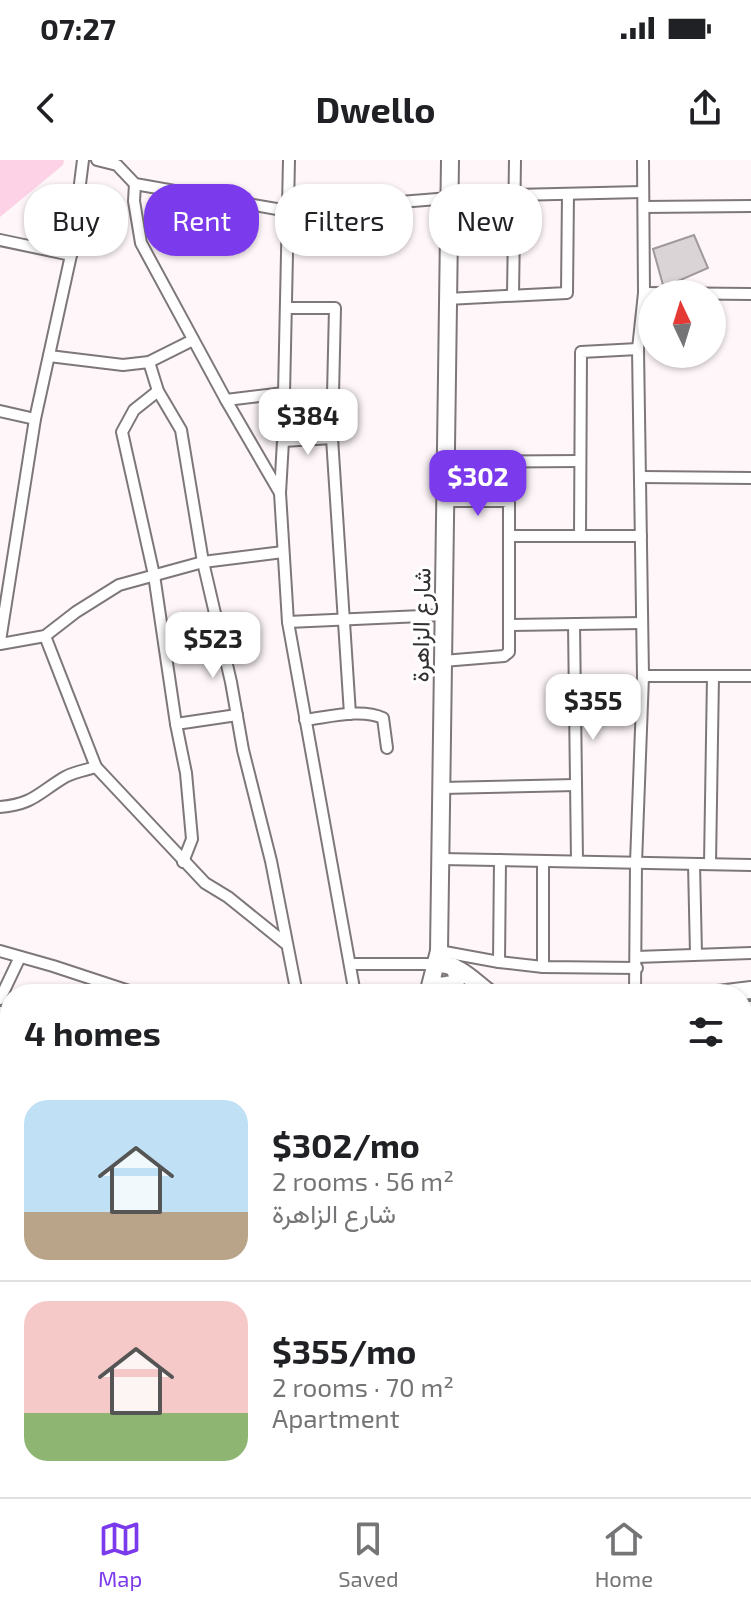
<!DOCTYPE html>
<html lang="en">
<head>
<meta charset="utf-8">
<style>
	body { margin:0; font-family:"Exo 2",Vazirmatn,sans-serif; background:#f6f6f6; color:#202124; height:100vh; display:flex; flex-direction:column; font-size:30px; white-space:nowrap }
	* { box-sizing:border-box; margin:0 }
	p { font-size:26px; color:#757577 }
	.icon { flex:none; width:44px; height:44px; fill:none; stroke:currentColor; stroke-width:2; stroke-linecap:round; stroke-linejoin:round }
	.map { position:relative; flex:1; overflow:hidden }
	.drawer { position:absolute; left:0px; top:824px; width:752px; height:514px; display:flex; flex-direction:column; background:#fff; border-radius:32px 32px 0 0; box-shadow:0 2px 6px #0004 }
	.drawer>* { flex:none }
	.banner { position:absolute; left:24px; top:24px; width:704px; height:72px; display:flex; gap:16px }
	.needle { width:52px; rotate:356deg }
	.tools { position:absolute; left:638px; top:120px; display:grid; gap:16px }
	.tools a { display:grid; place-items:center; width:88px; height:88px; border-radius:50%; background:#fff; box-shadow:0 2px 6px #0004; font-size:40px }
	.price { position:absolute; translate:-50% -68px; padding:0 18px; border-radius:16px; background:#fff; color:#222; font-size:26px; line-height:52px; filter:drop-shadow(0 2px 4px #0008) }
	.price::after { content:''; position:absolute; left:50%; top:48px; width:24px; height:18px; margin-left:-12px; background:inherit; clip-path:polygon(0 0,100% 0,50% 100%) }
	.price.selected { background:#7c3aed; color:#fff }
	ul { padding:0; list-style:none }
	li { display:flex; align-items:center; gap:24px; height:200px; padding:0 24px }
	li+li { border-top:2px solid #e0e0e0 }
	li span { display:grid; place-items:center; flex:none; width:224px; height:160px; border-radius:24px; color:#555 }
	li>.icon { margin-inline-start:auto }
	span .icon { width:96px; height:96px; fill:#fffc; stroke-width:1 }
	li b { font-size:34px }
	h2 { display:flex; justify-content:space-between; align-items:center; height:96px; padding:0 24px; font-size:34px }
	.chip { padding:0 28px; border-radius:32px; background:#fff; box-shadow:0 2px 6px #0004; font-size:28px; line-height:72px }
	.chip.selected { background:#7c3aed; color:#fff }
	.status { display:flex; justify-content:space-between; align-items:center; height:56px; padding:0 40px; background:#fff; direction:ltr }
	.status svg { height:22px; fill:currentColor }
	header { display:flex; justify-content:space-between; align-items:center; height:104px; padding:0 24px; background:#fff; font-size:36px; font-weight:700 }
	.tabs { display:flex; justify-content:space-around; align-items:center; height:112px; border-top:2px solid #e0e0e0; background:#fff; font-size:22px; color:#757577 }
	.tabs a { display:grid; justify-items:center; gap:4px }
	.tabs .selected { color:#7c3aed }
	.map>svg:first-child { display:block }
	.green { fill:#fdd1e6 }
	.building { fill:#dbd4d7; stroke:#a0999c; stroke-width:2 }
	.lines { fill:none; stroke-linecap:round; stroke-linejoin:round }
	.minor-casing { stroke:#7e777a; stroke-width:14 }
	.primary-casing { stroke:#7e777a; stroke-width:20 }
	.minor { stroke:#fff; stroke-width:10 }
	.primary { stroke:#fff; stroke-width:16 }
	.labels { text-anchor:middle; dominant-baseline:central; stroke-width:6; stroke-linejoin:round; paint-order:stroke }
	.street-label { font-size:24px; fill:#343132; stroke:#fff }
</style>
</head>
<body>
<div class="status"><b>07:27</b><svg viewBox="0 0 49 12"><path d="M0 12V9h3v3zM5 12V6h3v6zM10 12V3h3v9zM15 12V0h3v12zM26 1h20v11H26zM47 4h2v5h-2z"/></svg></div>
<header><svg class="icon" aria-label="back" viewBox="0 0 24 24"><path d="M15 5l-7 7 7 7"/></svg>Dwello<svg class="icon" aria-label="share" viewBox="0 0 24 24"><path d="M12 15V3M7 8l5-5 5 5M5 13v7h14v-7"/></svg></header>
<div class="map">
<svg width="751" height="1337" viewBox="0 0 751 1337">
	<rect width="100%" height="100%" fill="#fef6f9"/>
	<path class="green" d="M0,0H64L63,5L0,57Z"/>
	<g class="building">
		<path d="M694,75L708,108L669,125H663L653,89Z"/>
		<path d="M15,1328H58L57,1337H14Z"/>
		<path d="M718,1328H724L734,1337H710Z"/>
	</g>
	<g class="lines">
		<g class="minor-casing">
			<g id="minor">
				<path d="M97,0L117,5L135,24L288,51L450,38"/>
				<path d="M289,0L283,281L280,333L288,462L355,834"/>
				<path d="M135,24L134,41L141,83L226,240L280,333"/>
				<path d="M514,35L642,32"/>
				<path d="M644,47L751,46"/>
				<path d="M0,80L71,95L83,0"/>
				<path d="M644,133L751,134"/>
				<path d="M513,135L515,0"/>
				<path d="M447,139L567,133L568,34"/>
				<path d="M286,148H335L332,278L350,554"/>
				<path d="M49,196L123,205L149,202L193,180"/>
				<path d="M149,202L158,231L181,270L203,402L231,522L243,590L271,701L297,834"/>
				<path d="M158,231L134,250L122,272L154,415L176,564L186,613L192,679L183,702"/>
				<path d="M226,240L284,233"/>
				<path d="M0,251L35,259"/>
				<path d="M283,281L332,278"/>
				<path d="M445,302L580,301"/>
				<path d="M641,317L751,318"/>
				<path d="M510,376H641"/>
				<path d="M580,376L581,192L638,189"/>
				<path d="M288,462L444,455"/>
				<path d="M574,464L577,701"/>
				<path d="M511,465L642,463"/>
				<path d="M45,476L96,607L205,723L228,737L285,783"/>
				<path d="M0,481L35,259L71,95"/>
				<path d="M0,484L45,476L76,452L119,425L203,402L283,392"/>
				<path d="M443,501L504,496L509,492V343L505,341H445"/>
				<path d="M643,516H751"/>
				<path d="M305,560C329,557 361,548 383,558L387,588"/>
				<path d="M176,564L237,555"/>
				<path d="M442,628L576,625"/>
				<path d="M0,647C34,644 38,633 65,617C74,612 86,610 96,607"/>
				<path d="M441,699L751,705"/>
				<path d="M543,701V807"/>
				<path d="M694,704L696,794"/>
				<path d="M710,704L713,516"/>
				<path d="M0,791L53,806L138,834"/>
				<path d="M439,791L499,802L543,807L637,808"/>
				<path d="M636,797L751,793"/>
				<path d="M499,802L500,700"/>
				<path d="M350,804H437"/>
				<path d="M635,834L636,703L643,516L638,189L644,133L643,0"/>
				<path d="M0,839L20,797"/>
				<path d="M0,852L10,856"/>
				<path d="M0,940L10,944"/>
				<path d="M742,983L751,981"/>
				<path d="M0,1206L10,1205"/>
				<path d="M0,1289H10"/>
				<path d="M742,1317L751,1316"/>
				<path d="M317,1328L318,1337"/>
				<path d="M370,1328L371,1337"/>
				<path d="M391,1328L392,1337"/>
				<path d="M466,1328L470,1337"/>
				<path d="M448,1337L449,1328"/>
			</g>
		</g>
		<g class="primary-casing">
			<g id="primary">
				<path d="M437,804C460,804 473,821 491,834"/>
				<path d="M432,822L440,826L453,824L458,818L454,807"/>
				<path d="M428,834L439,791L450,0"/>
				<path d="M718,834L751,830"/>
				<path d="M742,851L751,850"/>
				<path d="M742,1165L751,1162"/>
				<path d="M742,1187L751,1184"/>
				<path d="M193,1328L201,1337"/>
				<path d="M546,1328L557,1337"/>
				<path d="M146,1337L154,1328"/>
				<path d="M266,1337L289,1328"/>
				<path d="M526,1337L539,1328"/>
			</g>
		</g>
		<use href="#minor" class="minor"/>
		<use href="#primary" class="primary"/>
	</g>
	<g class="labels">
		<g class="street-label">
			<text transform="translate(420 465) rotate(-89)">شارع الزاهرة</text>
		</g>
	</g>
</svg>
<div class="tools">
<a><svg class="needle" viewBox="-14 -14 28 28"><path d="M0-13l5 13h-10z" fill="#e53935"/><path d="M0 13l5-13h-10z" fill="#757577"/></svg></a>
</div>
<b class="price" style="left:308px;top:297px">$384</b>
<b class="price selected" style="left:478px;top:358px">$302</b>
<b class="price" style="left:213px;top:520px">$523</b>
<b class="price" style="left:593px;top:582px">$355</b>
<div class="banner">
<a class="chip">Buy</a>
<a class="chip selected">Rent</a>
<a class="chip">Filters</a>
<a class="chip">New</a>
</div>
<section class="drawer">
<h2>4 homes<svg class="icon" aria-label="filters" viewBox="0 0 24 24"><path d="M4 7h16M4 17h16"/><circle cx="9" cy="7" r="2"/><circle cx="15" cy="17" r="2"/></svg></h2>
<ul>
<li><span style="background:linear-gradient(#bfe0f5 70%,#b9a48a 0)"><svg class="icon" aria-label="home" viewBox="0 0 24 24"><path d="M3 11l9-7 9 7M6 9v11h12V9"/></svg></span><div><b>$302/mo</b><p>2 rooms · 56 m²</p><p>شارع الزاهرة</p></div></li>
<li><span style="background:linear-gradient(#f6c9c9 70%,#8fb573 0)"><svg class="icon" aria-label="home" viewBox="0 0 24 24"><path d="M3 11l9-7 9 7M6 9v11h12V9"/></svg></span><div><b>$355/mo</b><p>2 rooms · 70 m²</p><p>Apartment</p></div></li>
</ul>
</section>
</div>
<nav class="tabs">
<a class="selected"><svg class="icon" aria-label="map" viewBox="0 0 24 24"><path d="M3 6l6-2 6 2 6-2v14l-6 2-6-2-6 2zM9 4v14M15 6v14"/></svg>Map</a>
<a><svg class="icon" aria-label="saved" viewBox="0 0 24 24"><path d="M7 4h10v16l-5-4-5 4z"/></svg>Saved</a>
<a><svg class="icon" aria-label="home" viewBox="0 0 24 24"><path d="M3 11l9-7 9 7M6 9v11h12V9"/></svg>Home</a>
</nav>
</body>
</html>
